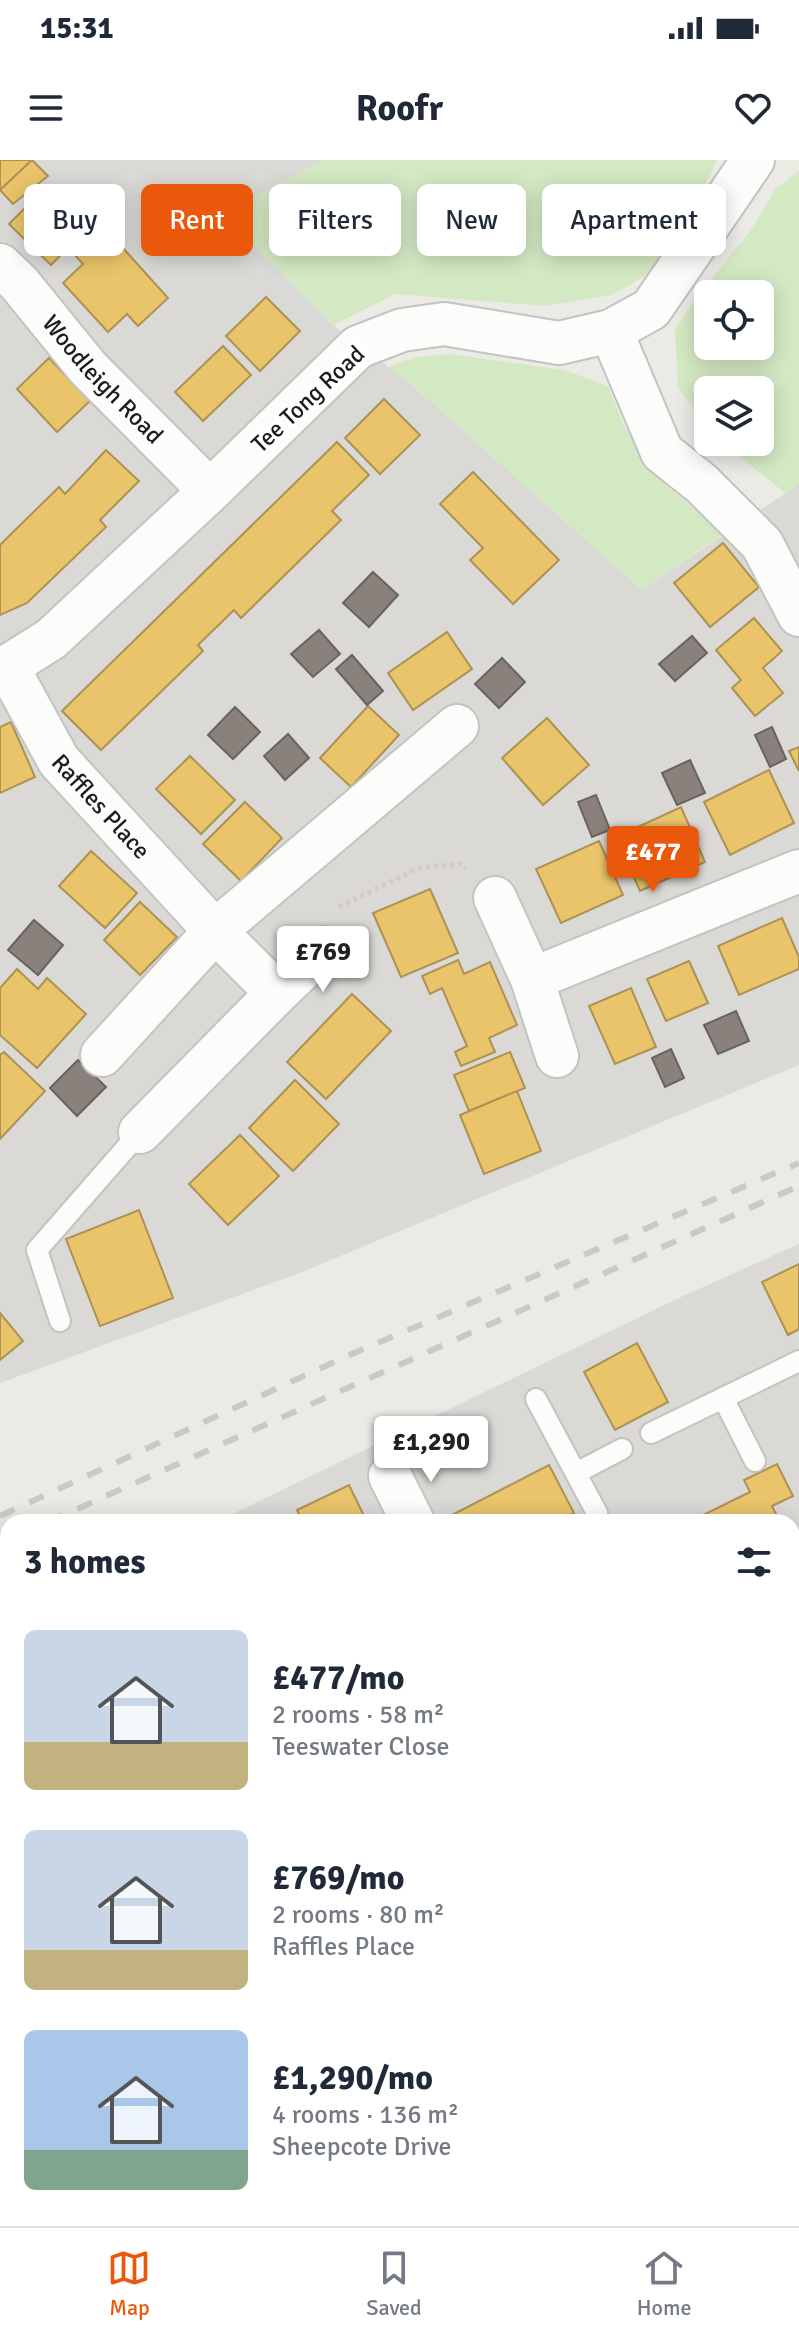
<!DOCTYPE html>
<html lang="en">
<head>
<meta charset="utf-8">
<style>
	body { margin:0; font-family:Signika,sans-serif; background:#f2f2f3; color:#1f2937; height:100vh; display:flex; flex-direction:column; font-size:30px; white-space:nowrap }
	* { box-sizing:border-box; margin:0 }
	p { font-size:26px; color:#747a83 }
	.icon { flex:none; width:44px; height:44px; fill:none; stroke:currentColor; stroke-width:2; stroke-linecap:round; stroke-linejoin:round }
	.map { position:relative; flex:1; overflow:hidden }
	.side { position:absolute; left:0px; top:1354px; width:800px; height:712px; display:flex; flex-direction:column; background:#fff; border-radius:24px 24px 0 0; box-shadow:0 4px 20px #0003 }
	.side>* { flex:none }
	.hud { position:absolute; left:24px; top:24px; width:752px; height:72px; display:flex; gap:16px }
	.controls { position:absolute; left:694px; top:120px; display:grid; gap:16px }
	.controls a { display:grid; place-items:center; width:80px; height:80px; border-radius:12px; background:#fff; box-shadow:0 4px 20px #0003; font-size:40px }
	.price { position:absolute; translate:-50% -68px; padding:0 18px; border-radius:8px; background:#fff; color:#222; font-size:26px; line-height:52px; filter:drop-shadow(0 2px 4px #0008) }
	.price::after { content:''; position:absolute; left:50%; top:48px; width:24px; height:18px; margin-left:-12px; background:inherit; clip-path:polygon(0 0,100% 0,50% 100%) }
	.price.selected { background:#ea580c; color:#fff }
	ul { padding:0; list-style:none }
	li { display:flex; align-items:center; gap:24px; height:200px; padding:0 24px }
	li span { display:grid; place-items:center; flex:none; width:224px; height:160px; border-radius:12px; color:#555 }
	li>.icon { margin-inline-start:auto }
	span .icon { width:96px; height:96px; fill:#fffc; stroke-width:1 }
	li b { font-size:34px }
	h2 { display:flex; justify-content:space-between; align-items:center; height:96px; padding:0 24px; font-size:34px }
	.tag { padding:0 28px; border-radius:12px; background:#fff; box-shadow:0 4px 20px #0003; font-size:28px; line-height:72px }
	.tag.selected { background:#ea580c; color:#fff }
	.status { display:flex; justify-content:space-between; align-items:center; height:56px; padding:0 40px; background:#fff; direction:ltr }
	.status svg { height:22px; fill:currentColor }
	header { display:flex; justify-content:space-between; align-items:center; height:104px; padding:0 24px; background:#fff; font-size:36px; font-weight:700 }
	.dock { display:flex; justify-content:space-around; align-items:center; height:112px; border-top:2px solid #e0e1e3; background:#fff; font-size:22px; color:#747a83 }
	.dock a { display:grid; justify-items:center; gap:4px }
	.dock .selected { color:#ea580c }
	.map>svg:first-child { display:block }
	.residential { fill:#dad9d6 }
	.grass { fill:#d3e9c3; fill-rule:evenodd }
	.homes { fill:#e9c46a; stroke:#ac9253; stroke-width:2 }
	.industry { fill:#8a817c; stroke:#69635f; stroke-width:2 }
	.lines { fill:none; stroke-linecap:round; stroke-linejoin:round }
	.service-casing { stroke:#c3c3c1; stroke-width:24 }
	.minor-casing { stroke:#c3c3c1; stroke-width:46 }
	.path { stroke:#d6c9c4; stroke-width:5; stroke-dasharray:4 4; stroke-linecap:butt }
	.service { stroke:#fcfcfb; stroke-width:20 }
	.minor { stroke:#fcfcfb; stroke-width:42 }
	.rail { stroke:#c9c9c8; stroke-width:6; stroke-dasharray:16 16; stroke-linecap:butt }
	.labels { text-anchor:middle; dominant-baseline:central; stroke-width:8; stroke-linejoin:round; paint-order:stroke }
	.street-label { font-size:24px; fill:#1c1c1c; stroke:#fff }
</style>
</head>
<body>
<div class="status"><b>15:31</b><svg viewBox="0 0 49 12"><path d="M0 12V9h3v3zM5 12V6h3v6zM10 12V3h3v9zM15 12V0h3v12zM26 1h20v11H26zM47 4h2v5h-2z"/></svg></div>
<header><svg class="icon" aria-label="menu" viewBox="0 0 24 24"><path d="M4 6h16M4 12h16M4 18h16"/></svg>Roofr<svg class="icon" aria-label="heart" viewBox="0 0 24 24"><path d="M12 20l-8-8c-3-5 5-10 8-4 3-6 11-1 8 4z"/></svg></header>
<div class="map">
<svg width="799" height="2066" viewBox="0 0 799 2066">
	<rect width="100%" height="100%" fill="#ebeae5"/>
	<g class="residential">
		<path d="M0,0H323L224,55L333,165L412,225L642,430L799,324V905L302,1112L0,1223Z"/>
		<path d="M799,1084V1996L792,1997V1362H216L683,1136Z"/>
		<path d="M8,1463V1999L0,2002V1467Z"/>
	</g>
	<g class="grass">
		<path d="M323,0H717L692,51L658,108L612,135L545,146L395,134L333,165L223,55Z"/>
		<path d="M799,11V324L785,333L722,282H760V230H708V265L678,228L675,169L699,134L751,70L776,28ZM760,134V186H708V134Z"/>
		<path d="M450,194L564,210L608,226L624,266L659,319L723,374L642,430L412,225L388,207L416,197Z"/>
	</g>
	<g class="homes">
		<path d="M0,0H32L0,30Z"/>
		<path d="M32,0L48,16L13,44L0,30Z"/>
		<path d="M42,31L83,72L51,105L9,64Z"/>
		<path d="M104,67L168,138L138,166L127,154L108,172L63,123L83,104L74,94Z"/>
		<path d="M266,137L300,171L260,211L226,176Z"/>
		<path d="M223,186L251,215L203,261L175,232Z"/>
		<path d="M49,198L90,241L57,272L17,229Z"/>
		<path d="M384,239L420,275L380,314L345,278Z"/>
		<path d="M337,282L369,315L332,351L341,360L241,458L234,450L198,485L203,491L101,590L62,551Z"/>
		<path d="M106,290L139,321L100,360L106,367L27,443L0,455V385L59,327L65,334Z"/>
		<path d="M473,312L559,400L513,444L470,400L483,388L440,344Z"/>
		<path d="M723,383L759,427L710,467L674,423Z"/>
		<path d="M754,458L782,491L763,508L783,533L755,556L732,528L741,520L716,490Z"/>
		<path d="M447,472L472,509L413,550L388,513Z"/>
		<path d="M368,546L399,575L351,627L320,598Z"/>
		<path d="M547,558L589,605L543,645L502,598Z"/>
		<path d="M11,562L35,617L0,633V567Z"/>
		<path d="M799,587V611L789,591Z"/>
		<path d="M190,596L235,640L201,674L156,629Z"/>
		<path d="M769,610L794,663L730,695L704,642Z"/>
		<path d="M245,642L282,678L241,721L203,684Z"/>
		<path d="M681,647L705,702L640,731L616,677Z"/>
		<path d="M599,681L623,735L561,763L536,709Z"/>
		<path d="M91,691L137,733L105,768L59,726Z"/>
		<path d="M430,729L458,793L401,817L373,753Z"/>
		<path d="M140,742L177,777L140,815L104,780Z"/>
		<path d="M782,758L799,797V809L739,835L718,786Z"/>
		<path d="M458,800L464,814L490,802L517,865L489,878L495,892L461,906L455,892L467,886L442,828L430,834L422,816Z"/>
		<path d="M689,801L708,843L666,861L647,819Z"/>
		<path d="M17,809L38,829L47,818L86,854L37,908L0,875V828Z"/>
		<path d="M631,828L656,887L615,904L589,846Z"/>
		<path d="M352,834L391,871L326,939L287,902Z"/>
		<path d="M4,892L45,931L0,979V895Z"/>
		<path d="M510,892L525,928L469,951L454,915Z"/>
		<path d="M295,920L339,964L293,1011L249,968Z"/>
		<path d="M517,931L541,991L484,1014L460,955Z"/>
		<path d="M240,975L279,1016L228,1065L189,1024Z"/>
		<path d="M139,1050L173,1138L100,1166L66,1079Z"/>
		<path d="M799,1104V1169L788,1175L762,1122Z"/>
		<path d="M0,1153L23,1181L0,1200Z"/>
		<path d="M637,1183L668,1242L615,1270L584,1212Z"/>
		<path d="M777,1304L793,1336L772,1346L780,1362H704L701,1356L750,1332L744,1320Z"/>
		<path d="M549,1305L574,1353L556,1362H453L450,1356Z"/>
		<path d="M349,1325L367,1362H303L297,1350Z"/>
		<path d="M799,1812V1888L792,1889V1814Z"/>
		<rect x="0" y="1854" width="8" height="45"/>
	</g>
	<g class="industry">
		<path d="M373,412L398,435L369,467L343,443Z"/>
		<path d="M319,470L340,494L313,517L291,494Z"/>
		<path d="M692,476L707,493L675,521L659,504Z"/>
		<path d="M352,495L383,531L367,545L336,509Z"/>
		<path d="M502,498L525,522L499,548L475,524Z"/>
		<path d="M235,547L260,572L233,599L208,575Z"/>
		<path d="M772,567L786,599L770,607L755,575Z"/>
		<path d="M288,574L309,598L285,620L264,596Z"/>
		<path d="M690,600L705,633L677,645L662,613Z"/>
		<path d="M596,635L610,670L592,677L578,642Z"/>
		<path d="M34,760L63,785L38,815L8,790Z"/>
		<path d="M736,851L749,881L718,894L704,865Z"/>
		<path d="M671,889L684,918L665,927L652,898Z"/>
		<path d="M78,900L106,927L77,956L50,928Z"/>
	</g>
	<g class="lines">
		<g class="service-casing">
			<g id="service">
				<path d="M60,1161L37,1090L140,972"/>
				<path d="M723,1238L755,1301"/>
				<path d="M536,1239L597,1353L598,1362"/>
				<path d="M651,1273L799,1201"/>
				<path d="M576,1313L622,1289"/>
			</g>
		</g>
		<g class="minor-casing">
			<g id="minor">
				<path id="s1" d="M0,105L19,123L88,208L210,331"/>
				<path d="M611,171L662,292L702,324L762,384L799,455"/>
				<path id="s2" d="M8,508L59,601L215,771L277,833L140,972"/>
				<path d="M0,511L51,479L210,331L358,187L402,170L444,164L559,183L611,171L651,149L753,0"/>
				<path d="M495,738L532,819L557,896"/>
				<path d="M532,819L799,711"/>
				<path d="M277,833L324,788"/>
				<path d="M102,895L215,771L457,566"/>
				<path d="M390,1316L413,1362"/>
				<path d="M792,1423L799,1421"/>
				<path d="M792,2032H799"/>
				<path d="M0,2053L8,2052"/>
				<path d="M96,2058L140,2066"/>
				<path d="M451,2066L521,2058"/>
			</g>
		</g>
		<path class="path" d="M339,747L419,708L461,704L466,709"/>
		<use href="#service" class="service"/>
		<use href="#minor" class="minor"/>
		<g class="rail">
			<path d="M0,1356L345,1197L799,1003"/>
			<path d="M48,1362L799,1026"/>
			<path d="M0,1384L8,1380"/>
		</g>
	</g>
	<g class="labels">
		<g class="street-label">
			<text stroke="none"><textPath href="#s1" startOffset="154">Woodleigh Road</textPath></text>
			<text transform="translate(308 239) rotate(-43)">Tee Tong Road</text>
			<text stroke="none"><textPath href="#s2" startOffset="168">Raffles Place</textPath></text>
		</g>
	</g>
</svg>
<div class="controls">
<a><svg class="icon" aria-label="locate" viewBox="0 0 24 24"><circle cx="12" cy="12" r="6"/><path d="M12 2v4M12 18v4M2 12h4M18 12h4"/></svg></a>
<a><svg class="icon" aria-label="layers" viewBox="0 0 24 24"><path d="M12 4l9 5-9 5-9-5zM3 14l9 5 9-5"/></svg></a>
</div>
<b class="price selected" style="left:653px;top:734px">£477</b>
<b class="price" style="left:323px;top:834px">£769</b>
<b class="price" style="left:431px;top:1324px">£1,290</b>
<div class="hud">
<a class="tag">Buy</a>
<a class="tag selected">Rent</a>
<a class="tag">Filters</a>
<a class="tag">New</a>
<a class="tag">Apartment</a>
</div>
<section class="side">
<h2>3 homes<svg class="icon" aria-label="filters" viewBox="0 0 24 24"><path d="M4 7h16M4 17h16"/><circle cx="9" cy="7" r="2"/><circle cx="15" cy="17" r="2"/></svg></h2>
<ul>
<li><span style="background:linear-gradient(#c9d6e8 70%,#c2b280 0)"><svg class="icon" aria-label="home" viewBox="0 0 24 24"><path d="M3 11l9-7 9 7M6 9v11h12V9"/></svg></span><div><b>£477/mo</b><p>2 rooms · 58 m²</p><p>Teeswater Close</p></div></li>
<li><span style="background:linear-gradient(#c9d6e8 75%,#c2b280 0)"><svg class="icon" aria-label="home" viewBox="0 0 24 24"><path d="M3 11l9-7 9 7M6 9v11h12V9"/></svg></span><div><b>£769/mo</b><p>2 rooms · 80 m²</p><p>Raffles Place</p></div></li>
<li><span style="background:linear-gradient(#a9c7e8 75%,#7fa58c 0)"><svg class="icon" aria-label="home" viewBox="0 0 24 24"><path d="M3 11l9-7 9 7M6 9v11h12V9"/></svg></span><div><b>£1,290/mo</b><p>4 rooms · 136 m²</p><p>Sheepcote Drive</p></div></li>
</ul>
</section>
</div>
<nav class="dock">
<a class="selected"><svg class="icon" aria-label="map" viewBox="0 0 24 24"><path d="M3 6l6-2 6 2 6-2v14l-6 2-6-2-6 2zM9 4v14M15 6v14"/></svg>Map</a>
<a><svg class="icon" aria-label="saved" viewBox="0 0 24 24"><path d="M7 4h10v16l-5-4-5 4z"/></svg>Saved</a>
<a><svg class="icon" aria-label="home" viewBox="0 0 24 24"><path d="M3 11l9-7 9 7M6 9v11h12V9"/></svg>Home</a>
</nav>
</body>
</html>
